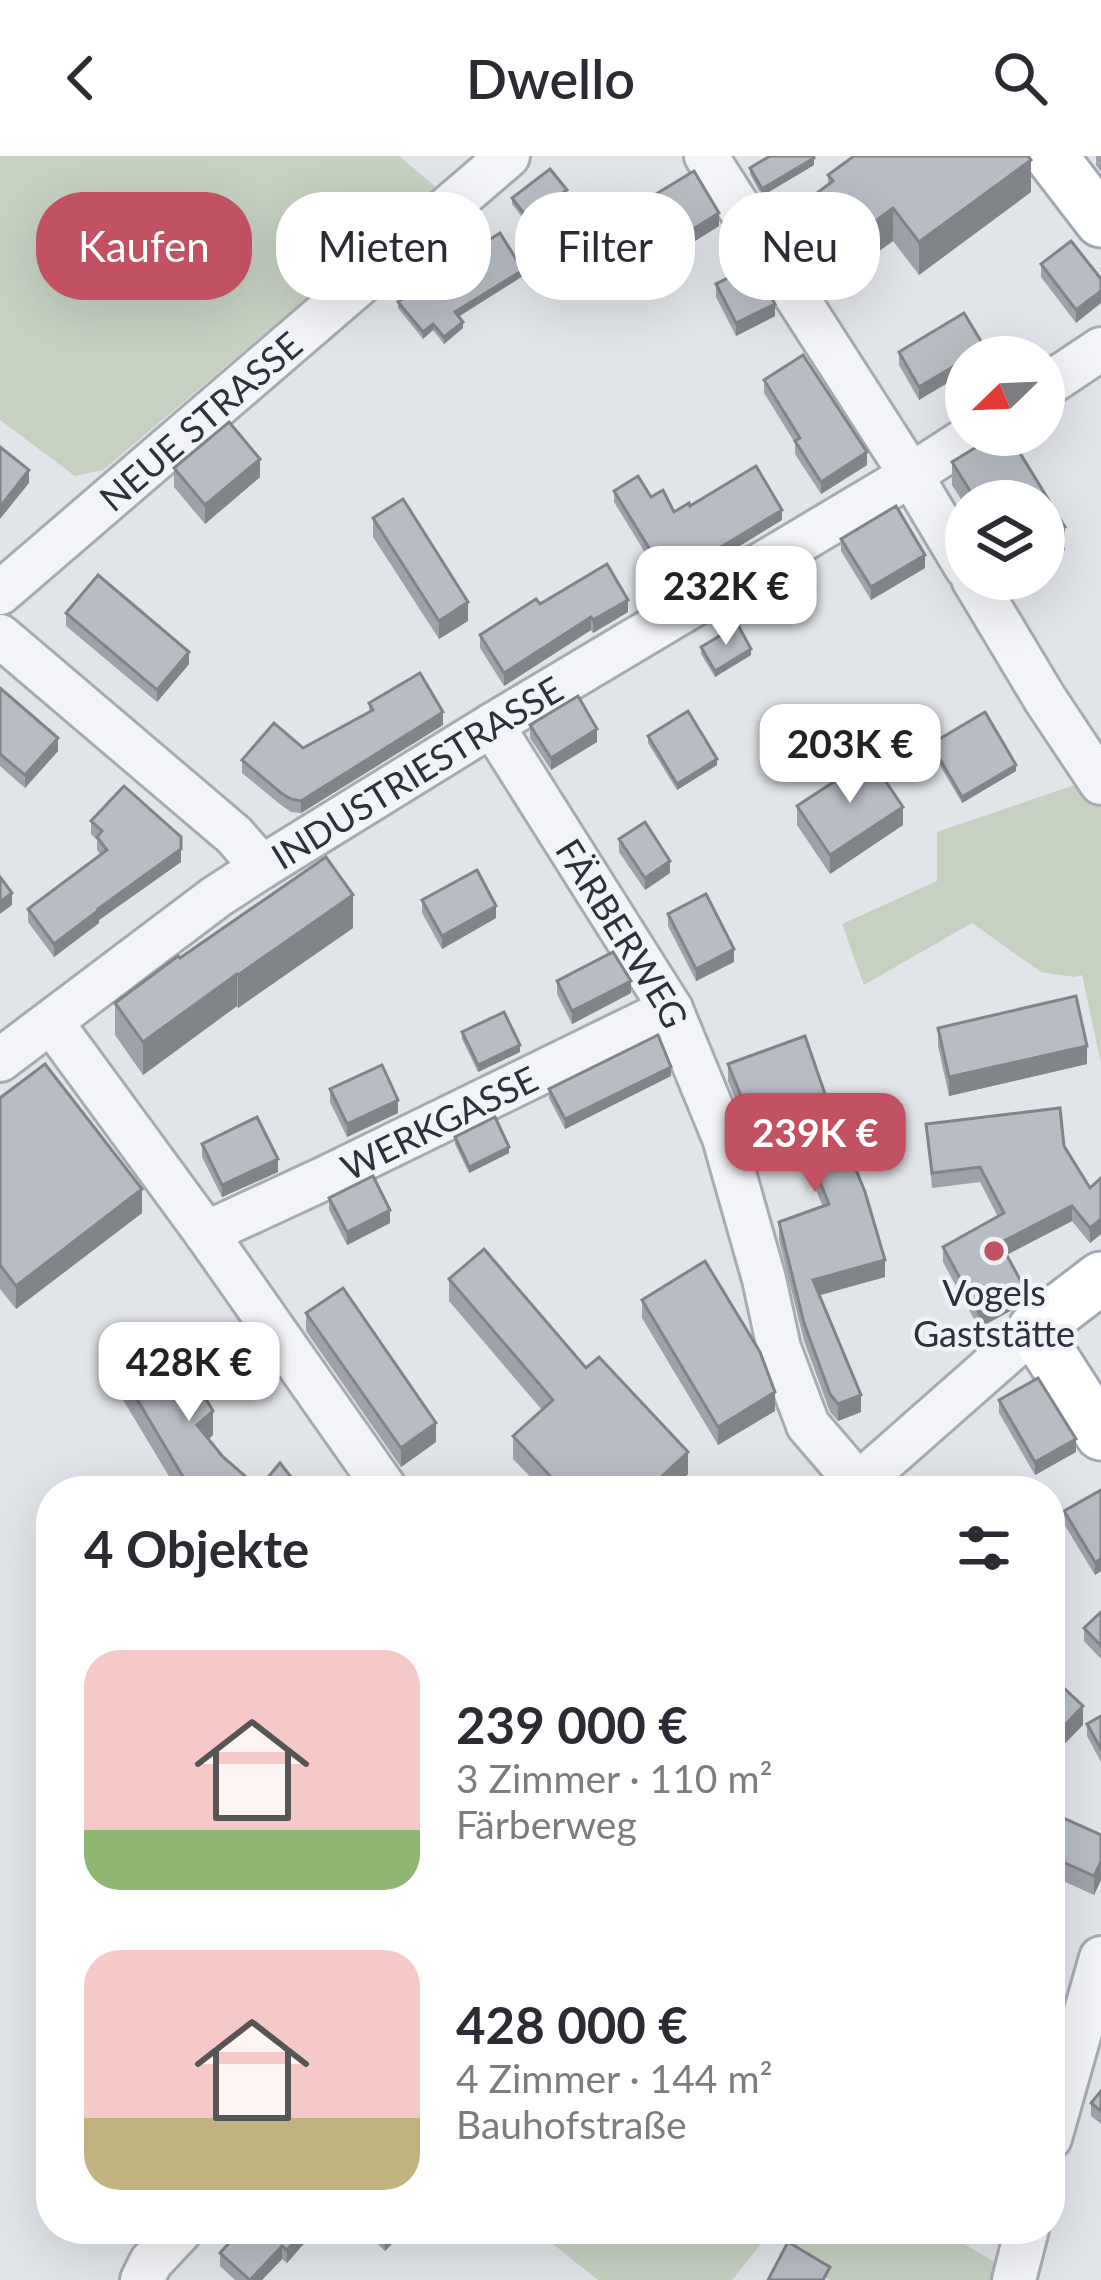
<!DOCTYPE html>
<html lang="de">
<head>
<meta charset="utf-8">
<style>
	body { margin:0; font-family:Lato,sans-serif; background:#f7f7f7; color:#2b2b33; height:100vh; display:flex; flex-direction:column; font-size:45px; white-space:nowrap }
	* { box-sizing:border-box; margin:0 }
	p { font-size:39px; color:#7c7c81 }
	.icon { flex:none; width:66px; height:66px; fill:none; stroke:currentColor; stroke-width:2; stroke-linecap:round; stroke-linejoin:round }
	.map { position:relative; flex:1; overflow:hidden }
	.panel { position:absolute; left:36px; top:1320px; width:1029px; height:768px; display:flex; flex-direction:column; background:#fff; border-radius:48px; box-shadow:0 12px 48px #0002 }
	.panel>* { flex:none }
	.top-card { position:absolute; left:36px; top:36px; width:1029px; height:108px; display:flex; gap:24px }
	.needle { width:78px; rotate:247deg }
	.controls { position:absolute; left:945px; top:180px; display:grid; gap:24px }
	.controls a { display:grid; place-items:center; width:120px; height:120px; border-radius:50%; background:#fff; box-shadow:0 12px 48px #0002; font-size:60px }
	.price { position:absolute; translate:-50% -102px; padding:0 27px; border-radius:24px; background:#fff; color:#222; font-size:39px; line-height:78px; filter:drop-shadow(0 3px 6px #0008) }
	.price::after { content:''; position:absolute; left:50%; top:72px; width:36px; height:27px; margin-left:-18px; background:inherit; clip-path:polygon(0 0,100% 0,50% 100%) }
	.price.on { background:#c25162; color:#fff }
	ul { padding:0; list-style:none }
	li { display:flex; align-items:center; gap:36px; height:300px; padding:0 48px }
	li span { display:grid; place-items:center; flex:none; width:336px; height:240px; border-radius:36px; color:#555 }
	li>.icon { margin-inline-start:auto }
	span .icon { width:144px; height:144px; fill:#fffc; stroke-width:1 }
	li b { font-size:51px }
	h2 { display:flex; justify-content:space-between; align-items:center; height:144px; padding:0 48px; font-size:51px }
	.chip { padding:0 42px; border-radius:48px; background:#fff; box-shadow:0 12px 48px #0002; font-size:42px; line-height:108px }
	.chip.on { background:#c25162; color:#fff }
	header { display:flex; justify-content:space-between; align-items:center; height:156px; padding:0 48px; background:#fff; font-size:54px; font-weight:600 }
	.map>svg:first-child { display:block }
	.green { fill:#c6d1c2 }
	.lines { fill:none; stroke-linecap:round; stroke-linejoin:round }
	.minor-casing { stroke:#a7abb2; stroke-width:48 }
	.major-casing { stroke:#a1a8b3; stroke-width:57 }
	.minor { stroke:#f3f4f7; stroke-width:42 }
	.major { stroke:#fff; stroke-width:51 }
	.wall { fill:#9ea3a9 }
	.shaded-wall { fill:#818489 }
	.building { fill:#b8bdc4; stroke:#818489; stroke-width:3 }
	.poi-dot { fill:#c25162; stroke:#f0f2f6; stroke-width:4.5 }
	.labels { text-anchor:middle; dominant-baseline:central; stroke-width:9; stroke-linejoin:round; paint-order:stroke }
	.street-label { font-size:36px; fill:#2b323e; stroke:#f0f2f6 }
	.poi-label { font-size:36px; fill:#2b323e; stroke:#f0f2f6 }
</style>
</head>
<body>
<header><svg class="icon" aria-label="back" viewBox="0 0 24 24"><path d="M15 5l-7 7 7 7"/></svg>Dwello<svg class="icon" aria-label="search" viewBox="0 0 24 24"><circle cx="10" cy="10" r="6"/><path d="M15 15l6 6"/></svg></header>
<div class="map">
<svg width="1101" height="2124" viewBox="0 0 1101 2124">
	<rect width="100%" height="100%" fill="#e1e4e8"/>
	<g class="green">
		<path d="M0,0H399L437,32L103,314L75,320L0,264Z"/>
		<path d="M1095,622L1101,627V907L1082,819L1075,821L1041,816L972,767L864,829L842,768L937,725V676Z"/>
		<path d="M551,2073H773L732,2124H598L544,2081Z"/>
		<path d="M803,2073H939L1001,2110L993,2124H830L788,2099Z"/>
	</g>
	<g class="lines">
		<g class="minor-casing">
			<g id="minor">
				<path d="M706,0L911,319L966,411"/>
				<path d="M1044,231L1101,193"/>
				<path d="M973,423L1045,543L1101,627"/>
				<path id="s1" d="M0,437L508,0"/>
				<path d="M0,480L234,679L262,711"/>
				<path id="s2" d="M492,569L671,853L724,982L764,1123L779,1192L808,1269L857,1326"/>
				<path d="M52,867L206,1077L387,1335"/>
				<path id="s3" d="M0,904L216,741L262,711L492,569L911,319L973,279"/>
				<path id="s4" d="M206,1077L325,1022L671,853"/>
				<path d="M850,1335L1034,1173"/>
				<path d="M1050,1982L1101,1802"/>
				<path d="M142,2124L151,2106L182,2073"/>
				<path d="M1014,2124L1027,2073"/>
			</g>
		</g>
		<g class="major-casing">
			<g id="major">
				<path d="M1051,0L1101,65"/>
				<path d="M1101,1122L1034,1173L1101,1278"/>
			</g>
		</g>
		<use href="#minor" class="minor"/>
		<use href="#major" class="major"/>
	</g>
	<g class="wall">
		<path d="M1096,0H1101V16L1096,9Z"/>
		<path d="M814,9L762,40L750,18V12Z"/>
		<path d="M828,19L1031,36L919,119L893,85L830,131L796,85V53L828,29Z"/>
		<path d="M656,38L719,70L682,93L656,51Z"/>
		<path d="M567,40L571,53L550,69L543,59L529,70L512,48V42Z"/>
		<path d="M1041,108L1101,123L1076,167L1041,121Z"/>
		<path d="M523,120L458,160L463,172L444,188L433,174L423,183L398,152V146Z"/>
		<path d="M716,128L775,160L736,180L716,141Z"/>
		<path d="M899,196L985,201L919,244L899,209Z"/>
		<path d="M764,224L867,309L821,338L795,298V287L764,237Z"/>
		<path d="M996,279H1009L1065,371V394L1044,407V345H966V351L952,329V306Z"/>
		<path d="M174,312L260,321L205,368L174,331Z"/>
		<path d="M614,335L651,341L674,356L690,350L782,364L668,434L614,346Z"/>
		<path d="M373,362L468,465L439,483L373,381Z"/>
		<path d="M841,383L925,412L871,444L841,395Z"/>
		<path d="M540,448L628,456L593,477L591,474L504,530L480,492V479Z"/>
		<path d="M66,457L189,508L157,546L66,470Z"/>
		<path d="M701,491L751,499L715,521L701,498Z"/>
		<path d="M0,532L58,595L25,632L0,610Z"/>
		<path d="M369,547L443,569L301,657L291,656L281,649L242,617V604L303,592L369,556Z"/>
		<path d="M530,569L597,586L551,614L530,582Z"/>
		<path d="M648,580L717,609L677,634L648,587Z"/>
		<path d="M931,588L1016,615L962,647L931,594Z"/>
		<path d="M797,650L903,669L830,718L797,669Z"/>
		<path d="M91,665L181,706L99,764V767L54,801L28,766V753L101,699L97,694V684L91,678Z"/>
		<path d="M619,683L670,717L645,734L619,696Z"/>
		<path d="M422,744L496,762L442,793L422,757Z"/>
		<path d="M668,758L734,806L696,825L668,770Z"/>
		<path d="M353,772L238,852L237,850L143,919L115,879V847L180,802Z"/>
		<path d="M557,825L631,837L572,868L557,838Z"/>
		<path d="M938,872L1087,908L949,940L938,890Z"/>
		<path d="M462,876L520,896L478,916L462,883Z"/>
		<path d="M805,880L885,1121L820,1139L861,1256L838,1265L830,1256L804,1185L779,1084V1066L823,1051L788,966L750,980L728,925V908Z"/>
		<path d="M671,920L565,973L549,942V933Z"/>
		<path d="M330,933L398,957L347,981L330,946Z"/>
		<path d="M0,942L142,1057L16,1153L0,1133Z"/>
		<path d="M926,968L1064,990L1090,1032L1101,1022V1078L1090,1087L1072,1065L1007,1099L1023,1144L1012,1154L979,1172L943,1106V1091L998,1061L980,1026L932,1032Z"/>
		<path d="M455,981L509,997L469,1017L455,988Z"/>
		<path d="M202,988L278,1016L222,1041L202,1001Z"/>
		<path d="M329,1042L390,1067L347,1089L329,1054Z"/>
		<path d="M449,1123L586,1212L688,1318L670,1335H544L513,1303V1280L542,1254L449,1145Z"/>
		<path d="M642,1144L775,1255L718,1289L642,1162Z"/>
		<path d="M306,1157L436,1286L401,1311L306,1175Z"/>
		<path d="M122,1218L213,1279L209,1283L223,1301L259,1332H176L122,1242Z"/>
		<path d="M999,1244L1076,1296L1035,1319L999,1257Z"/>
		<path d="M1101,1334V1415L1095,1419L1064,1368V1355Z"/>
		<path d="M1101,1456V1503L1084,1485V1472Z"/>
		<path d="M1101,1560V1606L1087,1580V1568Z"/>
		<path d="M1050,1656L1101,1679V1724L1094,1739L1050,1719Z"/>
		<path d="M1101,1935V1968L1091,1960V1947Z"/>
		<path d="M314,2073V2076L287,2107L282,2103L262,2124H235L220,2110V2097Z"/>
		<path d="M362,2073H405V2074L385,2095Z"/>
	</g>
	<g class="shaded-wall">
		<path d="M814,2V9L762,40V33Z"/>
		<path d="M1031,4V36L919,119V86Z"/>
		<path d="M571,46V53L550,69V62Z"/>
		<path d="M893,52V85L830,131V99Z"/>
		<path d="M543,53V59L529,70V64Z"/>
		<path d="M719,57V70L682,93V80Z"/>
		<path d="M523,114V120L455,163V156Z"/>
		<path d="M1101,135V147L1076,167V154Z"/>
		<path d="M775,148V160L736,180V167Z"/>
		<path d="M463,166V172L444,188V181Z"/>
		<path d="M433,168V174L423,183V176Z"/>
		<path d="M985,192V201H970Z"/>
		<path d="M966,203V216L919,244V231Z"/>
		<path d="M867,296V309L821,338V326Z"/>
		<path d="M260,303V321L205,368V349Z"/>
		<path d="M29,314V327L0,363V351Z"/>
		<path d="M782,354V364L668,434V423Z"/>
		<path d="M1065,371V394L1044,407V384Z"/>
		<path d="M925,399V412L871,444V431Z"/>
		<path d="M628,444V456L593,477V464Z"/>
		<path d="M468,446V465L439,483V465Z"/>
		<path d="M591,461V474L504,530V517Z"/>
		<path d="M751,493V499L715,521V515Z"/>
		<path d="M189,496V508L157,546V534Z"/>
		<path d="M443,556V569L301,657V645Z"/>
		<path d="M597,573V586L551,614V602Z"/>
		<path d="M58,582V595L25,632V619Z"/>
		<path d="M717,603V609L677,634V628Z"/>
		<path d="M1016,609V615L962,647V641Z"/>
		<path d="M903,651V669L830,718V699Z"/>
		<path d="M181,693V706L99,764V767L54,801V788L98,753Z"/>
		<path d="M670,705V717L645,734V722Z"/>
		<path d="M12,737V749L0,758V746Z"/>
		<path d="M353,739V772L238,852V819Z"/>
		<path d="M496,750V762L442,793V780Z"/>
		<path d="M734,793V806L696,825V813Z"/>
		<path d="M237,818V850L143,919V886Z"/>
		<path d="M631,825V837L572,868V855Z"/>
		<path d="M520,889V896L478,916V909Z"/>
		<path d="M1087,890V908L949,940V921Z"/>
		<path d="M671,911V920L565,973V963Z"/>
		<path d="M398,944V957L347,981V968Z"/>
		<path d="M788,948V966L750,980V962Z"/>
		<path d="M509,991V997L469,1017V1011Z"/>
		<path d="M278,1003V1016L222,1041V1029Z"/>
		<path d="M142,1033V1057L16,1153V1130Z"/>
		<path d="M1072,1050V1065L1000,1102V1087Z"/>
		<path d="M390,1054V1067L347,1089V1076Z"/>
		<path d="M1101,1063V1078L1090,1087V1072Z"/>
		<path d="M885,1104V1121L813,1141V1124Z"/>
		<path d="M1023,1129V1144L1012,1154L979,1172V1157Z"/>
		<path d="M775,1236V1255L718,1289V1271Z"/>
		<path d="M861,1239V1256L838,1265V1248Z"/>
		<path d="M213,1255V1279L197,1292V1269Z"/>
		<path d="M436,1267V1286L401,1311V1292Z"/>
		<path d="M1076,1283V1296L1035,1319V1306Z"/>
		<path d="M688,1296V1318L670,1335H646Z"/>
		<path d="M1101,1403V1415L1095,1419V1406Z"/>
		<path d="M1083,1550V1569L1050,1603V1585Z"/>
		<path d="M1101,1706V1724L1094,1739V1720Z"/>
		<path d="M306,2073H314V2076L287,2107V2094Z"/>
		<path d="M395,2073L405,2074L385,2095V2084Z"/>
		<path d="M282,2090V2103L262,2124H250Z"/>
	</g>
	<g class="building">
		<path d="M770,0H813L814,2L762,33L750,12Z"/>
		<path d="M854,0H1028L1031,4L919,86L893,52L830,99L796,53L833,25L828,19Z"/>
		<path d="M550,13L567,34L564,36L571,46L550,62L543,53L529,64L512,42Z"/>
		<path d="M694,15L719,57L682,80L656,38Z"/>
		<path d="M500,77L523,114L455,156L463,166L444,181L433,168L423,176L398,146L421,127Z"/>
		<path d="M1071,85L1101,123V135L1076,154L1041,108Z"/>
		<path d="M754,109L775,148L736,167L716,128Z"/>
		<path d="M964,157L985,192L970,201H966V203L919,231L899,196Z"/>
		<path d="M803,199L867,296L821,326L795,285L800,282L764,224Z"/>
		<path d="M229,266L260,303L205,349L174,312Z"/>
		<path d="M996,279H1009L1065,371L1044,384V345H982L976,336L972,338L952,306Z"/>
		<path d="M0,291L29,314L0,351Z"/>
		<path d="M756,310L782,354L668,423L614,335L638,320L651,341L663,334L674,356L689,347L690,350Z"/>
		<path d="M403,343L468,446L439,465L373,362Z"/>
		<path d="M896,350L925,399L871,431L841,383Z"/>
		<path d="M607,408L628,444L593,464L591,461L504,517L480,479L536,443L540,448Z"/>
		<path d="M98,419L189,496L157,534L66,457Z"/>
		<path d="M738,469L751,493L715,515L701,491Z"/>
		<path d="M420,517L443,556L301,645L291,643L281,637L242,604L274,567L303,592L373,554L369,547Z"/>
		<path d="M0,532L58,582L25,619L0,598Z"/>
		<path d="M578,540L597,573L551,602L530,569Z"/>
		<path d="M688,555L717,603L677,628L648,580Z"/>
		<path d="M985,556L1016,609L962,641L931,588Z"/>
		<path d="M870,602L903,651L830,699L797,650Z"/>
		<path d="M124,630L181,681V693L98,753L99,754L54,788L28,753L107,694L97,681L102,675L91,665Z"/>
		<path d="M645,666L670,705L645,722L619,683Z"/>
		<path d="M326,701L353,739L238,819L237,818L143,886L115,847L178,800L180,802Z"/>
		<path d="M477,714L496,750L442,780L422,744Z"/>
		<path d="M0,721L12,737L0,746Z"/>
		<path d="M706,738L734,793L696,813L668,758Z"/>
		<path d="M613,796L631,825L572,855L557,825Z"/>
		<path d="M1076,840L1087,890L949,921L938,872Z"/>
		<path d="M504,856L520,889L478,909L462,876Z"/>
		<path d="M658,879L671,911L565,963L549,933Z"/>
		<path d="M805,880L824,935L865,1036L885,1104L813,1124L861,1239L838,1248L830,1238L804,1167L779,1066L829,1048L788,948L750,962L728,908Z"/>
		<path d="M45,908L142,1033L16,1130L0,1109V942Z"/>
		<path d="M382,909L398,944L347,968L330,933Z"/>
		<path d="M1060,952L1064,990L1090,1032L1101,1022V1063L1090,1072L1072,1050L1000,1087L1023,1129L1012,1139L979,1157L943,1091L1004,1057L980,1011L932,1017L926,968Z"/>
		<path d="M257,961L278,1003L222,1029L202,988Z"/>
		<path d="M495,961L509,991L469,1011L455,981Z"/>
		<path d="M373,1020L390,1054L347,1076L329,1042Z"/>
		<path d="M484,1093L586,1212L599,1201L688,1296L646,1335H564L513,1280L553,1244L449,1123Z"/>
		<path d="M705,1105L760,1196L775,1236L718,1271L642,1144Z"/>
		<path d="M343,1132L436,1267L401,1292L306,1157Z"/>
		<path d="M166,1177L213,1255L197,1269L223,1301L259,1332L280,1307L302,1335H173L185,1324L122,1218Z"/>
		<path d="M1038,1222L1076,1283L1035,1306L999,1244Z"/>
		<path d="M1101,1334V1403L1095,1406L1064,1355Z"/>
		<path d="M1101,1456V1490L1084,1472Z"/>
		<path d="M1050,1519L1083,1550L1050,1585Z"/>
		<path d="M1101,1560V1593L1087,1568Z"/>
		<path d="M1050,1656L1101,1679V1706L1094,1720L1050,1700Z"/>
		<path d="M1101,1935V1955L1091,1947Z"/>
		<path d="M242,2073H306L287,2094L282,2090L250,2124L220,2097Z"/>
		<path d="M373,2073H395L385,2084Z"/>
		<path d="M788,2086L830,2111L823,2124H768Z"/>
	</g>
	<circle class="poi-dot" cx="994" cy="1095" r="12"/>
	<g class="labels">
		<g class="street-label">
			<text stroke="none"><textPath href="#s1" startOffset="264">NEUE STRASSE</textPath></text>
			<text stroke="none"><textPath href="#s3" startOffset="507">INDUSTRIESTRASSE</textPath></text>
			<text stroke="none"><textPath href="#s2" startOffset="246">FÄRBERWEG</textPath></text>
			<text stroke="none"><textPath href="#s4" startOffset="258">WERKGASSE</textPath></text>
		</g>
		<g class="poi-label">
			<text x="994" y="1136">Vogels<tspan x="994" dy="41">Gaststätte</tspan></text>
		</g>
	</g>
</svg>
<div class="controls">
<a><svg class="needle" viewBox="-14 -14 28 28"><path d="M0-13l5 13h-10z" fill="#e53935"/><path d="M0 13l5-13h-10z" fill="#7c7c81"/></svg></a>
<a><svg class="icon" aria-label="layers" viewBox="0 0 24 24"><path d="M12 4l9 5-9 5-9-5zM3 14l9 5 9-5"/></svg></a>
</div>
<b class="price" style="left:726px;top:492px">232K €</b>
<b class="price" style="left:850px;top:650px">203K €</b>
<b class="price on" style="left:815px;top:1039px">239K €</b>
<b class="price" style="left:189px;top:1268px">428K €</b>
<div class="top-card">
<a class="chip on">Kaufen</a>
<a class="chip">Mieten</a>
<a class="chip">Filter</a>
<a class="chip">Neu</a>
</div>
<section class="panel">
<h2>4 Objekte<svg class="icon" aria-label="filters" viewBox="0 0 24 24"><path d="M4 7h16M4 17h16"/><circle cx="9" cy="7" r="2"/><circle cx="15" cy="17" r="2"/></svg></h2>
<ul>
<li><span style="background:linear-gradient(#f6c9c9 75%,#8fb573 0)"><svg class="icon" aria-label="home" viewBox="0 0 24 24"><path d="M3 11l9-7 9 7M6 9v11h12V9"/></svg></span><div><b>239 000 €</b><p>3 Zimmer · 110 m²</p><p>Färberweg</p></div></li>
<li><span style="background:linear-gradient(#f6c9c9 70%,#c2b280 0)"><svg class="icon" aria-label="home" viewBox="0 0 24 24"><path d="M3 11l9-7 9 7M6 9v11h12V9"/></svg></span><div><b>428 000 €</b><p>4 Zimmer · 144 m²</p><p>Bauhofstraße</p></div></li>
</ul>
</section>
</div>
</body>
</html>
